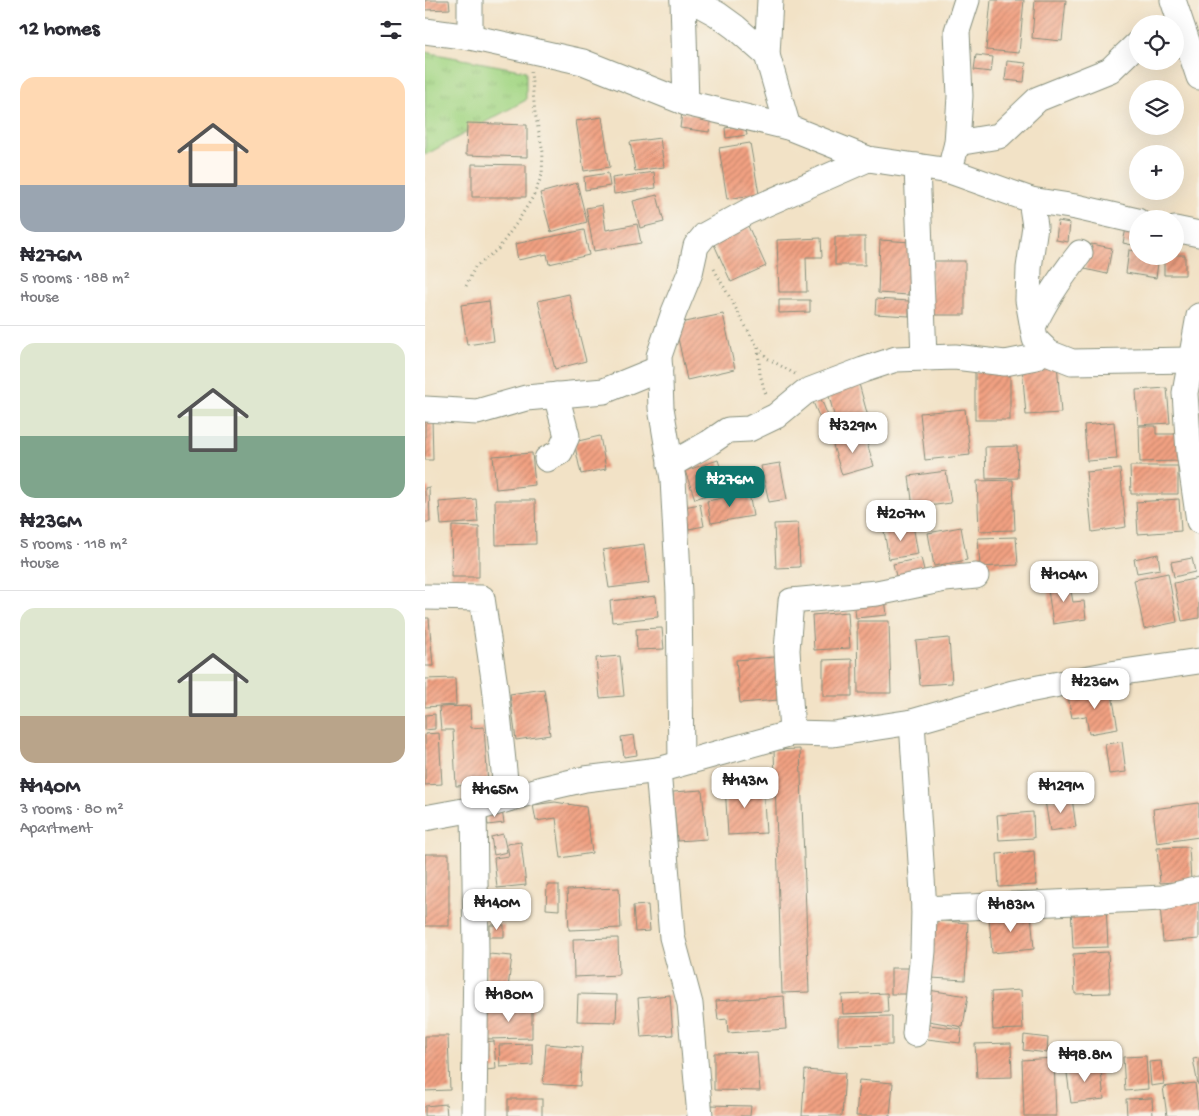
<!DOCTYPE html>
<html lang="en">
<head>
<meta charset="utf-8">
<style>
	body { margin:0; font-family:"Gochi Hand",sans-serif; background:#f2f2f3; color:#2b2b33; height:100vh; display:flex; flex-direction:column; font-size:19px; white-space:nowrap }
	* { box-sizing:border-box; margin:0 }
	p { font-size:16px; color:#7c7c81 }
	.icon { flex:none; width:28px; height:28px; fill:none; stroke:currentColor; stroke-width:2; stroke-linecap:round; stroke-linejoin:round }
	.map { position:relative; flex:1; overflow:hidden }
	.side { display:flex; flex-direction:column; background:#fff; width:425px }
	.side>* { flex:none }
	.tools { position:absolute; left:704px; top:15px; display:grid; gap:10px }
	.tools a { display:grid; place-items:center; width:55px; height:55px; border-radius:50%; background:#fff; box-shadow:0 5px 20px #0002; font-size:25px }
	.price { position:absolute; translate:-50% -42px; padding:0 11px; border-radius:10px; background:#fff; color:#222; font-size:16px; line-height:32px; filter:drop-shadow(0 1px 2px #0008) }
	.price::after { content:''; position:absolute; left:50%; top:30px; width:15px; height:11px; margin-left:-8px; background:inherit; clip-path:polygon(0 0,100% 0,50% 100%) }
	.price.current { background:#0f766e; color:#fff }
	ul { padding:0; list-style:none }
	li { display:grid; align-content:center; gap:10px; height:265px; padding:0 20px }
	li+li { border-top:1px solid #e1e1e2 }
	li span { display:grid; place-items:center; height:155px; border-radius:15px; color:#555 }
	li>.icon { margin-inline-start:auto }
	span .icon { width:90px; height:90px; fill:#fffc; stroke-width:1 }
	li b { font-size:21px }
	h2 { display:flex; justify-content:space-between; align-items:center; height:60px; padding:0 20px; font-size:21px }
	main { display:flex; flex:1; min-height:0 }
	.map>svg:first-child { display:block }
	.grass { fill:url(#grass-tufts); stroke:#628a5d }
	.building { fill:url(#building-hatch) }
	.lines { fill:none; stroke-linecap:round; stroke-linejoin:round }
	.minor-casing { stroke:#88907d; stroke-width:27 }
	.path { stroke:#88907d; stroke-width:3; stroke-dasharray:1 4; stroke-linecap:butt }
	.minor { stroke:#fff; stroke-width:25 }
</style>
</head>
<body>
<main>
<section class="side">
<h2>12 homes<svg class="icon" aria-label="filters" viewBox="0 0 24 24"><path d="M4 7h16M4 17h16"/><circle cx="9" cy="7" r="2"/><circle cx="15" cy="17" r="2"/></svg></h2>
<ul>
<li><span style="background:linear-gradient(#ffd9b3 70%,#9aa5b1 0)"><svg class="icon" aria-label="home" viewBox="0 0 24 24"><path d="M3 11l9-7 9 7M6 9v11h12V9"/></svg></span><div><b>₦276M</b><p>5 rooms · 188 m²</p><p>House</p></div></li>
<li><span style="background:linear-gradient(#dfe7d0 60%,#7fa58c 0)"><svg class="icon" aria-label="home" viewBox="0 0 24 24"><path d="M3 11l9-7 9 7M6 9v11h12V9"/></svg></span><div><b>₦236M</b><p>5 rooms · 118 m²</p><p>House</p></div></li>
<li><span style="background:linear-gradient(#dfe7d0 70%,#b9a48a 0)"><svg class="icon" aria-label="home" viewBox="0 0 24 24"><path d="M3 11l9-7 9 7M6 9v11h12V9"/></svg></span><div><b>₦140M</b><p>3 rooms · 80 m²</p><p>Apartment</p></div></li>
</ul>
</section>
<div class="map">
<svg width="774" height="1116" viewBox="0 0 774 1116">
	<defs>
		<pattern id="grass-tufts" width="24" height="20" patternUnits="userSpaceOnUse" patternTransform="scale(1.25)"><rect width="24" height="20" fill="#a4d786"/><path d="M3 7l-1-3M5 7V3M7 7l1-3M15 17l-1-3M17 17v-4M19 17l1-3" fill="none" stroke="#8db974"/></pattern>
		<pattern id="building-hatch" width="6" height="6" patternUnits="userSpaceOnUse" patternTransform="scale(1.25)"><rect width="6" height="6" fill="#f2a182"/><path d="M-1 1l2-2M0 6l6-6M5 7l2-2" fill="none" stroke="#c3846b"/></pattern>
	</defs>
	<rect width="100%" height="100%" fill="#f7f3e8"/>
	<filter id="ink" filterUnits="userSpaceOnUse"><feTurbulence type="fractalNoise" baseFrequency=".02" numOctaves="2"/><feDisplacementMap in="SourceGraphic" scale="10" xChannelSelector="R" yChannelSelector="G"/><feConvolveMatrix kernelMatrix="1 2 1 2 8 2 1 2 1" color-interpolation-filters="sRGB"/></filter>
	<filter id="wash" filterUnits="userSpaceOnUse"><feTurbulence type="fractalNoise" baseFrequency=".0096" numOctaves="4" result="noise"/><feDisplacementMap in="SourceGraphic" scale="20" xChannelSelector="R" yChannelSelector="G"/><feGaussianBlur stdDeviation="1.12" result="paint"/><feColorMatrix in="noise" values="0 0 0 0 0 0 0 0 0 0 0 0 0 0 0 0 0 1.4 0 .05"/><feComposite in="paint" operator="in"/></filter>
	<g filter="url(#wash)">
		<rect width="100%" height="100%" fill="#f2e2c6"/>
		<path class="grass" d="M0,52L101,71V100L0,155Z"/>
		<g id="blocks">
			<g class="building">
				<path d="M0,0H24L25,9L0,10Z"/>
				<path d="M566,0H599L594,53L561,50Z"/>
				<path d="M610,0H641L637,41L607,38Z"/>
				<path d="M551,55L568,57L566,72L549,70Z"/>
				<path d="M582,61L601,63L599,82L580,80Z"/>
				<path d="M257,113L286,117L284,132L255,128Z"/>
				<path d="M177,117L185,167L159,171L151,121Z"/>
				<path d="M42,123L102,125V157L41,155Z"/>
				<path d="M320,125L322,135L301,138L300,128Z"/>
				<path d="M235,138L239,167L210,171L205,142Z"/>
				<path d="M325,143L334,194L302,199L294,148Z"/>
				<path d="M47,164L101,165V197H47Z"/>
				<path d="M229,172L231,188L189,194L187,178Z"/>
				<path d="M183,173L185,186L160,190L159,177Z"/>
				<path d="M152,183L162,222L126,232L115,193Z"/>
				<path d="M232,195L239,222L215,228L208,201Z"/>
				<path d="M177,205L181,230L212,224L216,243L169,251L161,208Z"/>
				<path d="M633,221L645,223L643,242L631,240Z"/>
				<path d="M323,226L341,266L306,282L288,242Z"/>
				<path d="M701,228L712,231V246L698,243Z"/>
				<path d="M159,230L164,255L124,264L122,254L93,260L90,244Z"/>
				<rect x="410" y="237" width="30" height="28"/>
				<path d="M396,238L397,257H381L382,292H354L352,240Z"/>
				<path d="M455,240L486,242L483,295L453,293Z"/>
				<path d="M666,244L687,248L682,274L660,269Z"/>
				<path d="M704,250L712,251V256H734L731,278L701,273Z"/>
				<path d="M750,255H760V275H739V256H750Z"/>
				<rect x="506" y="261" width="34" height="54"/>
				<path d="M144,294L161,361L130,369L113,301Z"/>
				<path d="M451,299L484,301V316L450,314Z"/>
				<path d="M354,300H385V312L354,313Z"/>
				<path d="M64,301L69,341L42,345L36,305Z"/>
				<path d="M298,314L310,369L262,380L250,324Z"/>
				<path d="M632,363L636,413L601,415L597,366Z"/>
				<rect x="550" y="372" width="35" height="48"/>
				<path d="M433,380L445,424L414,433L402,389Z"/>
				<path d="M742,388L745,423L713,425L711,390Z"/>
				<path d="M393,392L404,418L396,421L385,395Z"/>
				<path d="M540,409L545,455L500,460L495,413Z"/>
				<path d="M0,418H7L8,460H0Z"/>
				<path d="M689,422L692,459L662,461L659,425Z"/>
				<path d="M714,426H731V434H755L756,461L715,462Z"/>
				<path d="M439,433L449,466L417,475L407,442Z"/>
				<path d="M175,436L181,469L156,474L149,442Z"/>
				<path d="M592,446L593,478L561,479L560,447Z"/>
				<path d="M107,453L110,485L71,489L68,456Z"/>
				<path d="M293,460L302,488L270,499L260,471Z"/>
				<path d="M355,463L362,499L344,502L336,466Z"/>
				<path d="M705,466H753V494H706Z"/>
				<path d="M695,469L701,527L667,532L661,472Z"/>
				<path d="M521,471L526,503L488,508L484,476Z"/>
				<path d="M588,480L590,530L554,531L552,481Z"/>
				<path d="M4,487L5,522H0V488Z"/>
				<path d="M324,493L328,516L286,523L282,501Z"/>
				<path d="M51,499L53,522L16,525L14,502Z"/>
				<path d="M754,499L756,531L713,534L711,502Z"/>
				<path d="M70,500H110L111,544L71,545Z"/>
				<path d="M275,504L279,526L264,529L259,507Z"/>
				<path d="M373,523L375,567L351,568L349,524Z"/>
				<path d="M488,525L493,554L464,559L459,531Z"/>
				<path d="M27,526L54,527V577H26Z"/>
				<path d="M536,527L542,560L509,566L503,533Z"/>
				<path d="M591,537L593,565L555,567L553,538Z"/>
				<path d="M219,544L224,583L184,588L178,550Z"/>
				<path d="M733,554L735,569L712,573L709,559Z"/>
				<path d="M496,558L500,574L472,580L468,564Z"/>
				<path d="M767,558L770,572L749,577L746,562Z"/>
				<path d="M743,573L752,622L719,629L709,580Z"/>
				<path d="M774,578V618L757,621L749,583Z"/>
				<path d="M644,580L648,602L659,601L661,619L628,624L622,583Z"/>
				<path d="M231,596L233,617L187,622L185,601Z"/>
				<path d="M460,598L462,615L431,618L429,601Z"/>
				<path d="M423,612L425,648L389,650L387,615Z"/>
				<path d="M0,618H4L8,666H0Z"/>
				<path d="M432,621H464L466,693H433Z"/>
				<path d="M237,628L239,649L212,650L211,629Z"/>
				<path d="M524,638L527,683L495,685L491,641Z"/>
				<path d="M195,656L199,696L175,698L171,658Z"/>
				<path d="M350,657L354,700L315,703L311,660Z"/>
				<path d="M427,659V696H398V660Z"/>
				<path d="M30,678L31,705L0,707V679Z"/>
				<path d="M686,688L693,729L664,734L661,716L647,718L643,696Z"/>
				<path d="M119,689L125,735L91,740L85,694Z"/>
				<path d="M45,706L46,728L59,727L63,784L31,786L28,730H16L14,707Z"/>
				<path d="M10,714V729L0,730V715Z"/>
				<path d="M14,733L17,784L0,785V734Z"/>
				<path d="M209,735L212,755L199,757L196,737Z"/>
				<path d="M697,742L701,772L684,774L680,744Z"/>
				<path d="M375,749L384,992L357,993L349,750Z"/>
				<path d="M338,784L341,833L303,835L300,785Z"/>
				<path d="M277,790L282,839L252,841L248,792Z"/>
				<path d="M647,798L651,827L625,831L620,801Z"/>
				<path d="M130,802L161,807L167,853L136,858L131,818L111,821L108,805Z"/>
				<path d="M774,803V837L732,843L728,809Z"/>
				<path d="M77,810L79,823L63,825L61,812Z"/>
				<path d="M608,812L609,838L574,840L572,815Z"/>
				<path d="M78,834L82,852L69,855L66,837Z"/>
				<path d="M96,842L101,885L72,888L69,858L84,856L82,844Z"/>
				<path d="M764,847L766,881L735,883L732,848Z"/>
				<path d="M609,851L611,885L574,887L572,854Z"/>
				<rect x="0" y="854" width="24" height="72"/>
				<path d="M122,885H134V910L121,909Z"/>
				<path d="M194,888L196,928L144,930L142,890Z"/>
				<path d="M774,901V939L738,942L735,905Z"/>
				<path d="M223,905L225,931L210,932L208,906Z"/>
				<path d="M681,905L683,947L648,948L646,907Z"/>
				<path d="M606,913L609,949L567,953L564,917Z"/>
				<path d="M509,920L543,923L540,980L506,978Z"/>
				<rect x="65" y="925" width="14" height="12"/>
				<path d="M193,938L194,975L149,977L148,939Z"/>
				<path d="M683,952L685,993L650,994L648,954Z"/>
				<path d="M64,954L87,956L83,988L61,985Z"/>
				<rect x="466" y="968" width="22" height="26"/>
				<path d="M61,990L78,991L77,1004L59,1002Z"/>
				<path d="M503,990L543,996L538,1027L498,1020Z"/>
				<path d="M596,990L598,1029L568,1030L566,992Z"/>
				<path d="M462,993L463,1012L418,1014L417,995Z"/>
				<path d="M153,994L192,995L191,1022L152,1021Z"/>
				<path d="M245,995L248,1035L216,1037L213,998Z"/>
				<path d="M359,996L361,1029L303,1033L302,1019L293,1020L291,1001Z"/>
				<path d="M60,1008H107V1038L61,1039Z"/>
				<path d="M467,1016V1045L413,1046V1017Z"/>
				<path d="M496,1024L537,1029L535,1043L494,1038Z"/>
				<path d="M599,1035L623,1038L622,1053L598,1050Z"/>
				<path d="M0,1036H23L25,1090L0,1091Z"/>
				<path d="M69,1041L71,1069L61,1070L59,1042Z"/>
				<path d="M586,1043L587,1077L552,1078L550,1044Z"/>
				<path d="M107,1044L108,1065L75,1067L74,1045Z"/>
				<path d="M121,1044L157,1047L155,1086L118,1084Z"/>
				<path d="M332,1052L335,1091L289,1090V1053Z"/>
				<path d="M721,1056L723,1089L700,1091L698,1057Z"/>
				<path d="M629,1058L631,1116H599L597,1060Z"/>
				<path d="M774,1058V1085H773L768,1059Z"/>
				<path d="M736,1061L739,1084L726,1086L724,1062Z"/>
				<path d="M675,1063L679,1099L646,1103L641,1066Z"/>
				<path d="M380,1070L420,1073L417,1116H377Z"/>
				<path d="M434,1080L468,1083L465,1116H431Z"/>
				<path d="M770,1083L774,1116H742L738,1087Z"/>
				<path d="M727,1098L728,1116H702L701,1099Z"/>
				<rect x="83" y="1099" width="34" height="17"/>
				<path d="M21,1104L22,1116H0V1106Z"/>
				<path d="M284,1105L326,1106L325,1116H284Z"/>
			</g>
		</g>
	</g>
	<g filter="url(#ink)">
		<use href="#blocks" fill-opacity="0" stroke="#88907d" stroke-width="1"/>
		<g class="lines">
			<g class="minor-casing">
				<g id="minor">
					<path d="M258,0L261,103"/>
					<path d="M748,0L774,77"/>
					<path d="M258,1L270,2L292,14L310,27L342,55L363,127"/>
					<path d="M0,31L45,37L158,62L261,103L363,127L443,159L525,171L606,200L651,207L712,221"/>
					<path d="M45,37V0"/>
					<path d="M342,55L345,0"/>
					<path d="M532,143L574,136L613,99L685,70L712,44"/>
					<path d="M528,158L532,143L535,96L532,31L542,0"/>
					<path d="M492,166L499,358"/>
					<path d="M606,200L610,226L604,268L603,300L610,339L624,353L647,362L766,360"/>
					<path d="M750,229L774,234"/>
					<path d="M774,316L760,393L764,452L774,521"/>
					<path d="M608,327C620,300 637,276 655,253"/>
					<path d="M0,409L52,412L101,398L179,391L235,368"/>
					<path d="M122,459L135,452L142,436L131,395"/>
					<path d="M245,465L284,443L303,430L324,429L351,416L380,392L438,370L471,359L530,357L580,363L611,357L619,348"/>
					<path d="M0,597L57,598L70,686L82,799"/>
					<path d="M487,722L499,909L498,951L490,1034"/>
					<path d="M367,733L362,650L366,601L452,593L520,579L551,576"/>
					<path d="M256,763L254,593L248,479L236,408L234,356L249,312L265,273L271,246L280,235L322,212L443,159"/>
					<path d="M0,818L49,809L117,789L160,779L233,770"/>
					<path d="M499,909L738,898L774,889"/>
					<path d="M49,1116L51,952L49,809"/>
					<path d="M275,1116L265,1004L247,937L233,770L367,733L408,734L487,722L588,693L685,674L774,661"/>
				</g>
			</g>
			<g class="path">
				<path d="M289,269L330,343L342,358L370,374"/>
				<path d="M41,286L50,267L73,249L91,224L108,197L117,175L118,152L110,113L106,72"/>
				<path d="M333,348L335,374L341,395"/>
			</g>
			<use href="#minor" class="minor"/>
		</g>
	</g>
</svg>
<div class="tools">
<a><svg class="icon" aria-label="locate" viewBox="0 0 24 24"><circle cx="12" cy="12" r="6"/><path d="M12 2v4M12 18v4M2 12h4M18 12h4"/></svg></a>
<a><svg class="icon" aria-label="layers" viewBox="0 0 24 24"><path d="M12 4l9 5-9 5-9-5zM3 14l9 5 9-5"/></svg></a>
<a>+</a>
<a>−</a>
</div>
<b class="price" style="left:428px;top:454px">₦329M</b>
<b class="price current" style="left:305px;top:508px">₦276M</b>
<b class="price" style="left:476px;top:542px">₦207M</b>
<b class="price" style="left:639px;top:603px">₦104M</b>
<b class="price" style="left:670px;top:710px">₦236M</b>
<b class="price" style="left:320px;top:809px">₦143M</b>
<b class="price" style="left:636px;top:814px">₦129M</b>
<b class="price" style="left:70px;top:818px">₦165M</b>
<b class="price" style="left:72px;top:931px">₦140M</b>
<b class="price" style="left:586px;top:933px">₦183M</b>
<b class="price" style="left:84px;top:1023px">₦180M</b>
<b class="price" style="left:660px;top:1083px">₦98.8M</b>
</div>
</main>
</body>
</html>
